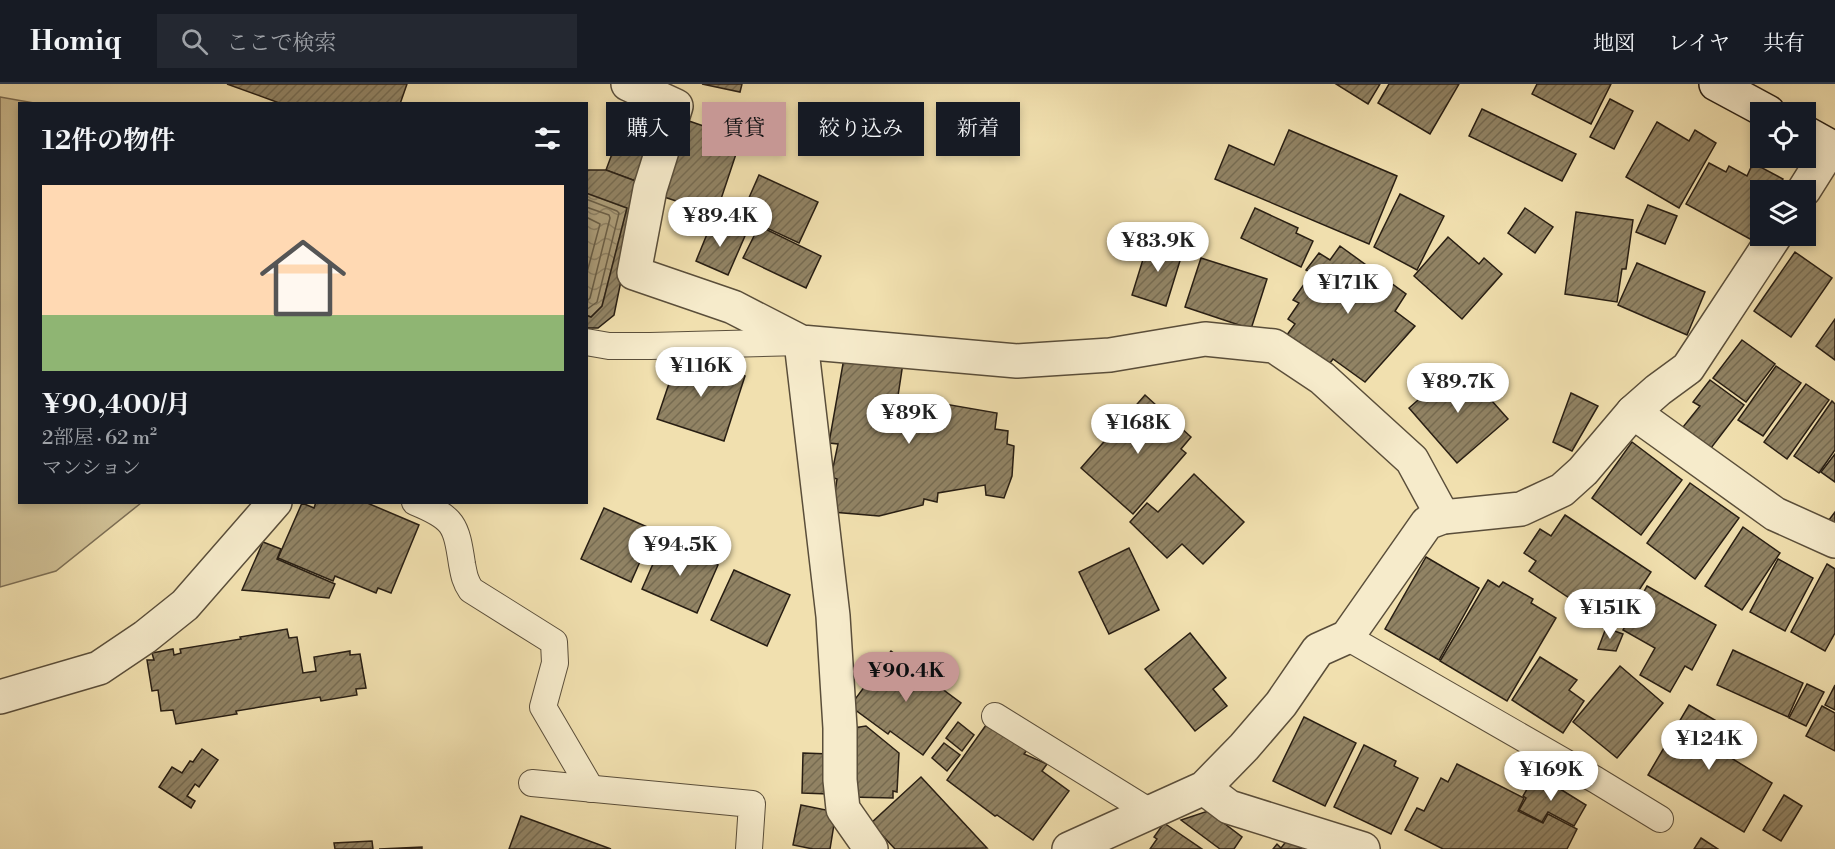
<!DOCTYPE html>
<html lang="ja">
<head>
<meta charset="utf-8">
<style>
	body { margin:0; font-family:"Libre Bodoni","Noto Serif JP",serif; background:#242831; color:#f1f3f6; height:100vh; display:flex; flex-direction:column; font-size:22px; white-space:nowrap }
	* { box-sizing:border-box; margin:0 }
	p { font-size:20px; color:#9ea1a6 }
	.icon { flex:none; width:33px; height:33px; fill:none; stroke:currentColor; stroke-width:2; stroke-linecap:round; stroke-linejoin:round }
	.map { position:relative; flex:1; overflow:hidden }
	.panel { position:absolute; left:18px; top:18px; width:570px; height:402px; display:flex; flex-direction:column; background:#171b24; border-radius:0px; box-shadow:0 3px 9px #0003 }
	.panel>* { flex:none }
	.hud { position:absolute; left:606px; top:18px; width:570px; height:54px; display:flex; gap:12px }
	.tools { position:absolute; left:1750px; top:18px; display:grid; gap:12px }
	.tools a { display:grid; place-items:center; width:66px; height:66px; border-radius:0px; background:#171b24; box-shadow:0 3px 9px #0003; font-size:30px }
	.price { position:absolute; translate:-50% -51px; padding:0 14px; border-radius:21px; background:#fff; color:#222; font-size:20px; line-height:39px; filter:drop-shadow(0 2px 3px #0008) }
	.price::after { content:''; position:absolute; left:50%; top:36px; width:18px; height:14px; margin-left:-9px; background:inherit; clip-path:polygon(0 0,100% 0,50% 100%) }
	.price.active { background:#c59692; color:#111 }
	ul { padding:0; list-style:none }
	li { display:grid; align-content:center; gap:12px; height:318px; padding:0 24px }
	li+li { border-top:2px solid #363941 }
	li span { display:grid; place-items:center; height:186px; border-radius:0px; color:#555 }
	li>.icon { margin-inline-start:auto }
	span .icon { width:108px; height:108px; fill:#fffc; stroke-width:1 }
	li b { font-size:26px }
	h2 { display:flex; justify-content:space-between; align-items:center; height:72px; padding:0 24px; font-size:26px }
	.chip { padding:0 21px; border-radius:0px; background:#171b24; box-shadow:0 3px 9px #0003; font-size:21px; line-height:54px }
	.chip.active { background:#c59692; color:#111 }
	header { display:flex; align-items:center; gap:36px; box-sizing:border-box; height:84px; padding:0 30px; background:#171b24; border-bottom:2px solid #363941 }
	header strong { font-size:28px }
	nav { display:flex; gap:33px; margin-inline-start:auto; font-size:21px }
	.search { width:420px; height:54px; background:#242831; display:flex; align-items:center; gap:15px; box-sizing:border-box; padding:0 21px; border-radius:0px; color:#9ea1a6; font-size:22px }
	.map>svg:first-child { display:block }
	.green { fill:#cfbf94; stroke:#7c6e54; stroke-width:1.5 }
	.water { fill:url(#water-waves); stroke:#786b51; stroke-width:1.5 }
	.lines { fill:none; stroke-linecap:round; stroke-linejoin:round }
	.shore { stroke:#6a5e46; stroke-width:1.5 }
	.building { fill:url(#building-hatch); stroke:#281e13; stroke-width:1.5 }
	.service-casing { stroke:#5a4e3a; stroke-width:28 }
	.minor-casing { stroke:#5a4e3a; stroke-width:36 }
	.secondary-casing { stroke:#281e13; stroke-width:36 }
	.service { stroke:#f6ebcb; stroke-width:26 }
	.minor { stroke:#f6ebcb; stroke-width:33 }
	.secondary { stroke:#f6ebcb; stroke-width:33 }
</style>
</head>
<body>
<header>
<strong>Homiq</strong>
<div class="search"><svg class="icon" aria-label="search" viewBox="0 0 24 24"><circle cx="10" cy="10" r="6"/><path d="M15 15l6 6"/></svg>ここで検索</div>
<nav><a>地図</a><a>レイヤ</a><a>共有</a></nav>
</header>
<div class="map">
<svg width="1835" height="765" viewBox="0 0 1835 765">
	<defs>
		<pattern id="water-waves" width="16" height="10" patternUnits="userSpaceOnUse" patternTransform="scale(1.5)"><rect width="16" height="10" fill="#ad9e7a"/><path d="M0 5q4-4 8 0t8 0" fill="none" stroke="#8d8063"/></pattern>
		<pattern id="building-hatch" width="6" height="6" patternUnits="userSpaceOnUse" patternTransform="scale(1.5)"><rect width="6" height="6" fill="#918364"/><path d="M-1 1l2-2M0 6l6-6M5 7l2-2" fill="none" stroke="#766b51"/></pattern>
	</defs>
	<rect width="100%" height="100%" fill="#f1e0af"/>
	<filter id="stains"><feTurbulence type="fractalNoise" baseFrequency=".00333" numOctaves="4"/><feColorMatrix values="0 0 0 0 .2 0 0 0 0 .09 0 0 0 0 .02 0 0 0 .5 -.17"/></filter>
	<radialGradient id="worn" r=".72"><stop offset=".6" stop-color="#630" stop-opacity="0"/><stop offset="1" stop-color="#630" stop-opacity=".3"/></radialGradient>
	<path class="green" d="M0,13L34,19L20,20V418L141,419L56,487L0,503Z"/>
	<path class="water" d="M586,109L627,124L602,222L591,233L586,231Z"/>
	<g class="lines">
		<g class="shore">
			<path d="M586,115L617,127L619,129L597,218L586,226"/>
			<path d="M586,123L609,131L610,134L590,214L586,218"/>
			<path d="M586,133L600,140L586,192"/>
		</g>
	</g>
	<g class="building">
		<path d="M227,0H407L400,20H282Z"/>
		<path d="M702,0H742L740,8Z"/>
		<path d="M1336,0H1380L1368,20Z"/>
		<path d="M1389,0H1459L1430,50L1378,19Z"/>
		<path d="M1537,0H1611L1591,40L1532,10Z"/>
		<path d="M1610,15L1633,27L1614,65L1590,53Z"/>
		<path d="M1482,25L1576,70L1562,97L1469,52Z"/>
		<path d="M689,37L741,55L716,130L664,113Z"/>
		<path d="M1657,38L1689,57L1695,46L1716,59L1679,124L1626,93Z"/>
		<path d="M1289,46L1397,92L1369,160L1215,95L1229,61L1274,81Z"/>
		<path d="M619,51L654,64L641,99L606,86Z"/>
		<path d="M1709,79L1726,88L1729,82L1747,92L1753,79L1783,95L1776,106H1761V135L1750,155L1686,120Z"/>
		<path d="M586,86H606L641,99L614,231L598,244H586V231L591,233L602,222L627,124L586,109Z"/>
		<path d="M759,91L818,118L799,159L741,132Z"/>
		<path d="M1400,110L1444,132L1417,186L1374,163Z"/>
		<path d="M1648,121L1677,132L1665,160L1636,148Z"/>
		<path d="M1255,124L1298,144L1296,149L1313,157L1301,183L1241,154Z"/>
		<path d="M1525,124L1553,143L1535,169L1508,149Z"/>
		<path d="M1576,128L1633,136L1626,185H1622L1617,218L1565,210Z"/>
		<path d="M712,138L745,152L728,191L696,177Z"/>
		<path d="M759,142L821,172L806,204L743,174Z"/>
		<path d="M1448,153L1479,180L1484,174L1502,190L1462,235L1414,192Z"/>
		<path d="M1149,156L1183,167L1166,222L1132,211Z"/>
		<path d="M1340,162L1406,210L1395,227L1415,242L1365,298L1333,275L1327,283L1286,252L1295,240L1288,235L1299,219L1293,216L1312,189L1306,186L1319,169L1330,176Z"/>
		<path d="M1795,168L1832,194L1791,253L1754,227Z"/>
		<path d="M1201,174L1267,195L1251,245L1185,223Z"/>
		<path d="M1637,179L1705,208L1687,251L1618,221Z"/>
		<path d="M1835,235V276L1816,262Z"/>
		<path d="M1742,256L1775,280L1746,318L1713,294Z"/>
		<path d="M679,270L745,292L724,357L657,335Z"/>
		<path d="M844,274L903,279L898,312L997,329L995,345L1008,347L1007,360L1014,362L1012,392L1004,414L986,411L985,401L938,409L937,418L924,415L923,421L879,432L832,428L837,395L831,393L838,360L829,359Z"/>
		<path d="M1459,280L1508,335L1457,379L1409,324Z"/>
		<path d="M1776,282L1801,299L1763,352L1738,336Z"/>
		<path d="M1710,296L1744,321L1711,364L1683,343L1700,322L1693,318Z"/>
		<path d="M1806,300L1829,316L1787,375L1764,358Z"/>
		<path d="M1571,309L1598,322L1572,367L1553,358Z"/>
		<path d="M1145,311L1191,353L1181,365L1186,369L1133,430L1081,384Z"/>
		<path d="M1832,317L1835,320V366L1819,389L1794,372Z"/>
		<path d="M1632,358L1682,396L1641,451L1592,414Z"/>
		<path d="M1835,370V398L1821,388Z"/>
		<path d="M1194,390L1244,438L1203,480L1182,460L1167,474L1130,438L1147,419L1158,428Z"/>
		<path d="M1690,399L1739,434L1695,495L1647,459Z"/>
		<path d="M316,418H365L419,441L391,509L378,504L376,509L335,492L333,497L278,474L302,419L314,424Z"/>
		<path d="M604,424L654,446L631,498L581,475Z"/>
		<path d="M1835,428V441L1829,436Z"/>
		<path d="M1565,431L1651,488L1614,544L1529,487L1536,477L1524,469L1540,445L1551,452Z"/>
		<path d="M1743,443L1780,469L1742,526L1705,502Z"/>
		<path d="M663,457L718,481L697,529L642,505Z"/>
		<path d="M263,458L281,465L277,475L335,500L329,514L242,506Z"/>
		<path d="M1129,464L1159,526L1109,550L1079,488Z"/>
		<path d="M1426,473L1479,504L1439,576L1385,545Z"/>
		<path d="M1778,475L1813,494L1785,547L1750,528Z"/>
		<path d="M1827,480L1835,485V549L1825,567L1791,548Z"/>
		<path d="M734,486L790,511L767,562L711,536Z"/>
		<path d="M1488,496L1499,503L1503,498L1533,515L1531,519L1556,534L1507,617L1440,577Z"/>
		<path d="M1647,502L1716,541L1692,586L1685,582L1670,608L1640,591L1655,564L1623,546Z"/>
		<path d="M1606,544L1623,550L1616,567L1598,565Z"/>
		<path d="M287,545L289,554L297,553L303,589L316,587L314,573L350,567V571L360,570L366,604L356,605L357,611L321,617L320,613L236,627L237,630L176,640L173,626L161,627L158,606L152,607L147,576H154L152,569L173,565L174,571L181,569L180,565L241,555L240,553Z"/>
		<path d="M1190,549L1226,594L1213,605L1227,622L1195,647L1145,585Z"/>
		<path d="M1733,566L1803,599L1788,633L1717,601Z"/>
		<path d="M891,567L961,619L923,671L890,647L888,650L850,622Z"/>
		<path d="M1540,573L1577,596L1569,606L1584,617L1563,649L1512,616Z"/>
		<path d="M1620,582L1663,619L1617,674L1573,638Z"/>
		<path d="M1807,600L1824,608L1806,642L1789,634Z"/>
		<path d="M1835,601V626L1825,621Z"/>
		<path d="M1689,621L1725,642L1722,646L1732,653L1723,669L1772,699L1744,748L1648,691Z"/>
		<path d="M1822,622L1835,629V667L1806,652Z"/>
		<path d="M1304,633L1356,659L1325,722L1273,697Z"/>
		<path d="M958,638L974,651L962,667L946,654Z"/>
		<path d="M986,641L994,642L1028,665L1024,670L1047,680L1042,687L1069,707L1033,756L997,731L995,732L947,696Z"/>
		<path d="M866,642L899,669L897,708L893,707V714L849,713L847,645Z"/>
		<path d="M944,659L960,671L947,687L932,674Z"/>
		<path d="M1364,661L1396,677L1394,682L1418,694L1391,750L1334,723Z"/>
		<path d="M202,665L218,676L199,703L195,700L187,712L195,717L191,724L159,703L172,683L182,689L190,677L193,678Z"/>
		<path d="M803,669L830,670L828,710L802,709Z"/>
		<path d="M1457,680L1524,714L1518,727L1543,739L1548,730L1577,745L1567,765H1443L1405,746L1417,724L1424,727L1441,694L1448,698Z"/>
		<path d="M1536,690L1586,721L1574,742L1548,728L1542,738L1519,726L1526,714L1523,712Z"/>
		<path d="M921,693L987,764L895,765L871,739Z"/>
		<path d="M1784,711L1802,722L1781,757L1763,746Z"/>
		<path d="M801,721L836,728L830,765H813L793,761Z"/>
		<path d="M1208,727L1242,753L1234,765H1220L1181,736Z"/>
		<path d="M521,732L611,765H509Z"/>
		<path d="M1164,739L1202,765H1150L1157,755L1154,753Z"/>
		<path d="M1701,754L1718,765H1694Z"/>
		<path d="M1288,755L1302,765H1273L1277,760L1281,764Z"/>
		<path d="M372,757L373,765H335L334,759Z"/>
		<path d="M422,763V765H379Z"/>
	</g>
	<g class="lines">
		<g class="service-casing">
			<g id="service">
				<path d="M586,258L609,262H650L801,258"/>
				<path d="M415,418C454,434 456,440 462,480C464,491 465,497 471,506L554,558L555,579L543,623L591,705"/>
				<path d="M1347,553L1596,696L1660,735"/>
				<path d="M995,632L1150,728"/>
				<path d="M532,699L752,720L749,765"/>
			</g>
		</g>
		<g class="minor-casing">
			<g id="minor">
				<path d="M628,0L676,22L650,105L634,189L733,223L801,258L1017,277L1110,271L1205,255L1274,262L1322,294L1412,376L1443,433"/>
				<path d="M1804,106L1831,63"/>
				<path d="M801,258L833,532L840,644V696L843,725L871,765"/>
				<path d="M1633,328L1775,430L1835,457"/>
				<path d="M0,613L99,584L145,553L185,521L275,418"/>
				<path d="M1204,704L1229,723L1363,765"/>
				<path d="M1069,765L1204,704L1244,663L1281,620L1318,566L1347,553L1427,439L1443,433L1521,425L1562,406L1583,387L1633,328L1658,306L1688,284L1775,152"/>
			</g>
		</g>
		<g class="secondary-casing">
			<g id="secondary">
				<path d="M1716,0L1768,28"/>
				<path d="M1806,49L1835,65"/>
			</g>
		</g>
		<use href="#service" class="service"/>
		<use href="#minor" class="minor"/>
		<use href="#secondary" class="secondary"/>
	</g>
	<rect width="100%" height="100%" filter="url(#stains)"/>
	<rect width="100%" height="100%" fill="url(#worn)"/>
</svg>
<div class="tools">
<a><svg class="icon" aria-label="locate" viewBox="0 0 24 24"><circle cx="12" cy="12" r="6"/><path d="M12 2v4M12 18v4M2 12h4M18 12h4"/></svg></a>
<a><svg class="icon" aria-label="layers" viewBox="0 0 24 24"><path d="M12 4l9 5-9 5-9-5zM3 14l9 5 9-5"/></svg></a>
</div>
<b class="price" style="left:720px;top:164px">¥89.4K</b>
<b class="price" style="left:1158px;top:189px">¥83.9K</b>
<b class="price" style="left:1348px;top:231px">¥171K</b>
<b class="price" style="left:701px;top:314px">¥116K</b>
<b class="price" style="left:1458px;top:330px">¥89.7K</b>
<b class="price" style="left:909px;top:361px">¥89K</b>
<b class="price" style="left:1138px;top:371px">¥168K</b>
<b class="price" style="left:680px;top:493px">¥94.5K</b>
<b class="price" style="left:1610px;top:556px">¥151K</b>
<b class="price active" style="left:906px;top:619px">¥90.4K</b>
<b class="price" style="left:1709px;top:687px">¥124K</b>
<b class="price" style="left:1551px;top:718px">¥169K</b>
<div class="hud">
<a class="chip">購入</a>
<a class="chip active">賃貸</a>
<a class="chip">絞り込み</a>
<a class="chip">新着</a>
</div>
<section class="panel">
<h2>12件の物件<svg class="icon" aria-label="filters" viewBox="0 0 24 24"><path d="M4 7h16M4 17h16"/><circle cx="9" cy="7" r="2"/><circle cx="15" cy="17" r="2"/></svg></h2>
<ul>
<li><span style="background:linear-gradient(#ffd9b3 70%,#8fb573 0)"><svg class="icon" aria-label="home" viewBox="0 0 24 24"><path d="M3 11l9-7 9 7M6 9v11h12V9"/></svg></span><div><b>¥90,400/月</b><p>2部屋 · 62 m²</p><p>マンション</p></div></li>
</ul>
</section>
</div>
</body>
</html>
